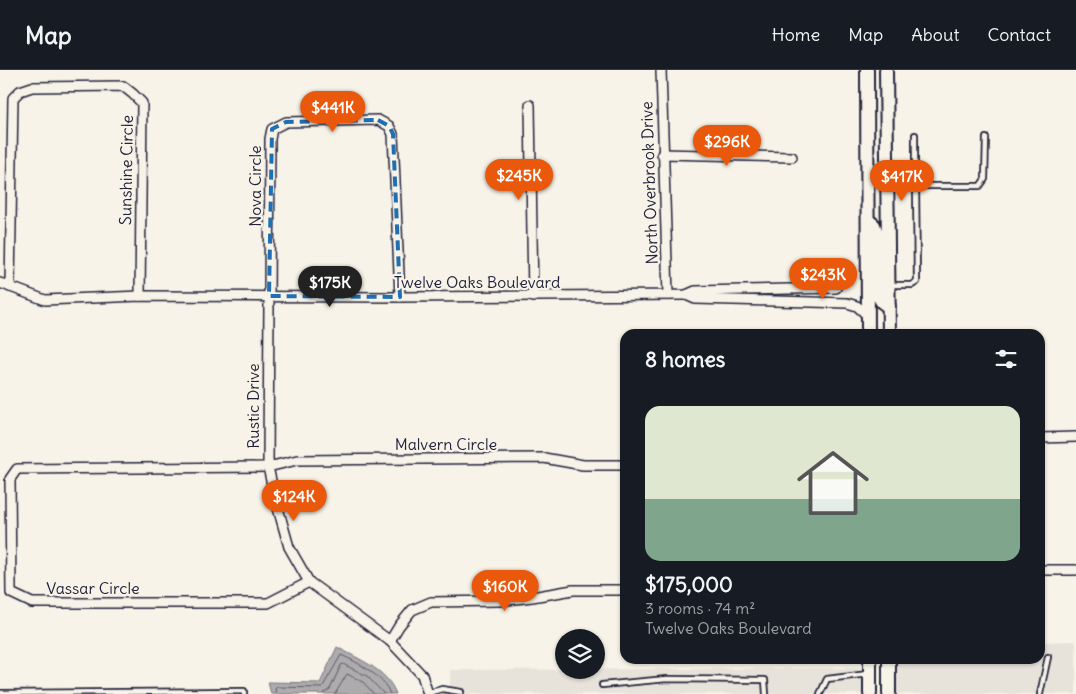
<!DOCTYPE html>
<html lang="en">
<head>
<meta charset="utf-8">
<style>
	body { margin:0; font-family:Delius,sans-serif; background:#20242c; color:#f1f3f6; height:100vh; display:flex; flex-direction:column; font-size:19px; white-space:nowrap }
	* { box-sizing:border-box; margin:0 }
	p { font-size:16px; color:#9ea1a6 }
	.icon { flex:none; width:28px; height:28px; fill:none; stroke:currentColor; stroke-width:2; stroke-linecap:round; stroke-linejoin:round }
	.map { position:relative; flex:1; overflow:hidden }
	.sheet { position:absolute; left:620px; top:259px; width:425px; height:335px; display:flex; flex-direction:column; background:#171b24; border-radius:15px; box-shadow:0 1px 4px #0004 }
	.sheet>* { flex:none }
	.controls { position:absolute; left:555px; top:559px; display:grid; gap:10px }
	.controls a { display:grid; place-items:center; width:50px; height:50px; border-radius:50%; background:#171b24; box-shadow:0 1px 4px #0004; font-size:25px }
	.price { position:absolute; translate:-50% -42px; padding:0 11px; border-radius:18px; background:#ea580c; color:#fff; font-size:16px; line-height:32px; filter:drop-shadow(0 1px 2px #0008) }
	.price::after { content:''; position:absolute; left:50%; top:30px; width:15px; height:11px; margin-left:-8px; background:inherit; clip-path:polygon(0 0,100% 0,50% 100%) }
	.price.current { background:#222; color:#fff }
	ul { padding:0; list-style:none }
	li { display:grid; align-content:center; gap:10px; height:265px; padding:0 25px }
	li span { display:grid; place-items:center; height:155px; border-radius:15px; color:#555 }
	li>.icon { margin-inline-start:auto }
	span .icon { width:90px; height:90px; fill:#fffc; stroke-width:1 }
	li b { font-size:21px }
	h2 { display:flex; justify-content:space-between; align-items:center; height:60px; padding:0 25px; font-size:21px }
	header { display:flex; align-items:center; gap:30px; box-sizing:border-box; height:70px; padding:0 25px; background:#171b24; border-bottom:1px solid #363941 }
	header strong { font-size:24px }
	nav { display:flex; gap:28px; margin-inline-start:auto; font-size:18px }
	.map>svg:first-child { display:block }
	.built { fill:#e7e3db }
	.water { fill:#aeabad; stroke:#76747f }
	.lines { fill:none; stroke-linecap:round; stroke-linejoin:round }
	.shore { stroke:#5a5969; stroke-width:1 }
	.service-casing { stroke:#22223b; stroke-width:8 }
	.minor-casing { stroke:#22223b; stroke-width:12 }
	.secondary-casing { stroke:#22223b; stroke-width:16 }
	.service { stroke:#f7f3e8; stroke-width:4.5 }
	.minor { stroke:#f7f3e8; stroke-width:9 }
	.secondary { stroke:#f7f3e8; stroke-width:12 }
	.marked { fill:none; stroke:#1f6fb2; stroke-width:4; stroke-dasharray:10 6; stroke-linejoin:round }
	.labels { text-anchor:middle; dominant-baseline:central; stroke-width:4.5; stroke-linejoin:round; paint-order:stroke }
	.street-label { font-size:16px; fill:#22223b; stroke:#f7f3e8 }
</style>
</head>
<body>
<header>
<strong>Map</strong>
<nav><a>Home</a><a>Map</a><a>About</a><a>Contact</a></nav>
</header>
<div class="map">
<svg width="1076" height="624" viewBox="0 0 1076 624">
	<rect width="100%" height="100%" fill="#f7f3e8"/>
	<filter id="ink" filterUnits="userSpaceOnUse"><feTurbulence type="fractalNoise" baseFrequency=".02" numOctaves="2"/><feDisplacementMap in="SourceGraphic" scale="10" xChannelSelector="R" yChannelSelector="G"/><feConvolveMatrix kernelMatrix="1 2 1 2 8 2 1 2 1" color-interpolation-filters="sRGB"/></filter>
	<g filter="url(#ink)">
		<g class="built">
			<path d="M1076,571V624H895L894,589H1040V572Z"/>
			<path d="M863,598V624H450V600Z"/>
		</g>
		<path class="water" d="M337,577C358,589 387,599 396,624H271L268,612L320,613Z"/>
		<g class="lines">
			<g class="shore">
				<path d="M276,624L275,619L277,617L322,618L341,585C357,592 384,606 390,624"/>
				<path d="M323,624L330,619L341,595L343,594L367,606L384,624"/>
				<path d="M335,624L347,604L363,612L374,624"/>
			</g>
			<g class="service-casing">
				<g id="service">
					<path d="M915,65V110"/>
					<path d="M916,116H980L985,109L986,68"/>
					<path d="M889,215H912L917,212L916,113L915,110L889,109"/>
					<path d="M602,615L667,609L765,610L766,624"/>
					<path d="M0,623L244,621V624"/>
					<path d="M428,623L442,619L461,622"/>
					<path d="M820,624L827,609L868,604"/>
					<path d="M1040,624L1048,587"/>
				</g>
			</g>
			<g class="minor-casing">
				<g id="minor">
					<path d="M661,0L668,225"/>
					<path d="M530,35L533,227"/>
					<path d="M662,84L792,87"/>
					<path d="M0,213L45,230L140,226L400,227L686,225L695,221L836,218"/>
					<path d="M10,217L13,28L20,21L32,17L123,16L133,24L142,33L140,226"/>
					<path d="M686,225L695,229L847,233L857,236L868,246"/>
					<path d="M400,227L393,64L389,56L378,50L286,52L272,59L270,69L268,397L274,424L289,477L309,512L390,571L422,605L428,624"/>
					<path d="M1040,368L1076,367"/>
					<path d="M1040,500H1076"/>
					<path d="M309,512L268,533H32L11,523L10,409L17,399L268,397L297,390L544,388L583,395H625"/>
					<path d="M390,571L399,556L412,540L431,532L499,531L532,527L573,520H625"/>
				</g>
			</g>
			<g class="secondary-casing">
				<g id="secondary">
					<path d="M867,0L868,264"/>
					<path d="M886,0L889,264"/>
					<path d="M868,150L874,155L877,163L878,226L882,232L889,237"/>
					<path d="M889,589V624"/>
					<path d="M870,624V589"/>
				</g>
			</g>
			<use href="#service" class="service"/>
			<use href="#minor" class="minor"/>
			<use href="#secondary" class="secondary"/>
		</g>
	</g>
	<path class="marked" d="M378,50L389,56L393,64L400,227L269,226L272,59L286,52Z"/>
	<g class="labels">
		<g class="street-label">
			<text transform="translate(126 100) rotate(-89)">Sunshine Circle</text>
			<text transform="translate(649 113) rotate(-92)">North Overbrook Drive</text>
			<text transform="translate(255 116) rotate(-90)">Nova Circle</text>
			<text x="477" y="212">Twelve Oaks Boulevard</text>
			<text transform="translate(253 336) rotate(-90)">Rustic Drive</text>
			<text x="446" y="374">Malvern Circle</text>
			<text x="93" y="518">Vassar Circle</text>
		</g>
	</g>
</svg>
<div class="controls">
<a><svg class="icon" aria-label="layers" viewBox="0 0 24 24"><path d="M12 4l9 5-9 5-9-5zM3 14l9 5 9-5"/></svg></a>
</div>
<b class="price" style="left:333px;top:63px">$441K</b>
<b class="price" style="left:727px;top:97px">$296K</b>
<b class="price" style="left:519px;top:131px">$245K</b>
<b class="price" style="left:902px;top:132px">$417K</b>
<b class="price" style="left:823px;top:230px">$243K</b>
<b class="price current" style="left:330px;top:238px">$175K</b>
<b class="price" style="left:294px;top:452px">$124K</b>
<b class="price" style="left:505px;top:542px">$160K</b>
<section class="sheet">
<h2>8 homes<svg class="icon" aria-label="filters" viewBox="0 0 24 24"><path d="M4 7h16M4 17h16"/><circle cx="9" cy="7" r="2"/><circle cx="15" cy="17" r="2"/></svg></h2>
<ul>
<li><span style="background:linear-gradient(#dfe7d0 60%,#7fa58c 0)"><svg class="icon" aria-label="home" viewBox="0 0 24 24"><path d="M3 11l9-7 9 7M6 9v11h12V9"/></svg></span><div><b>$175,000</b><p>3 rooms · 74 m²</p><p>Twelve Oaks Boulevard</p></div></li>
</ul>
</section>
</div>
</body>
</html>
